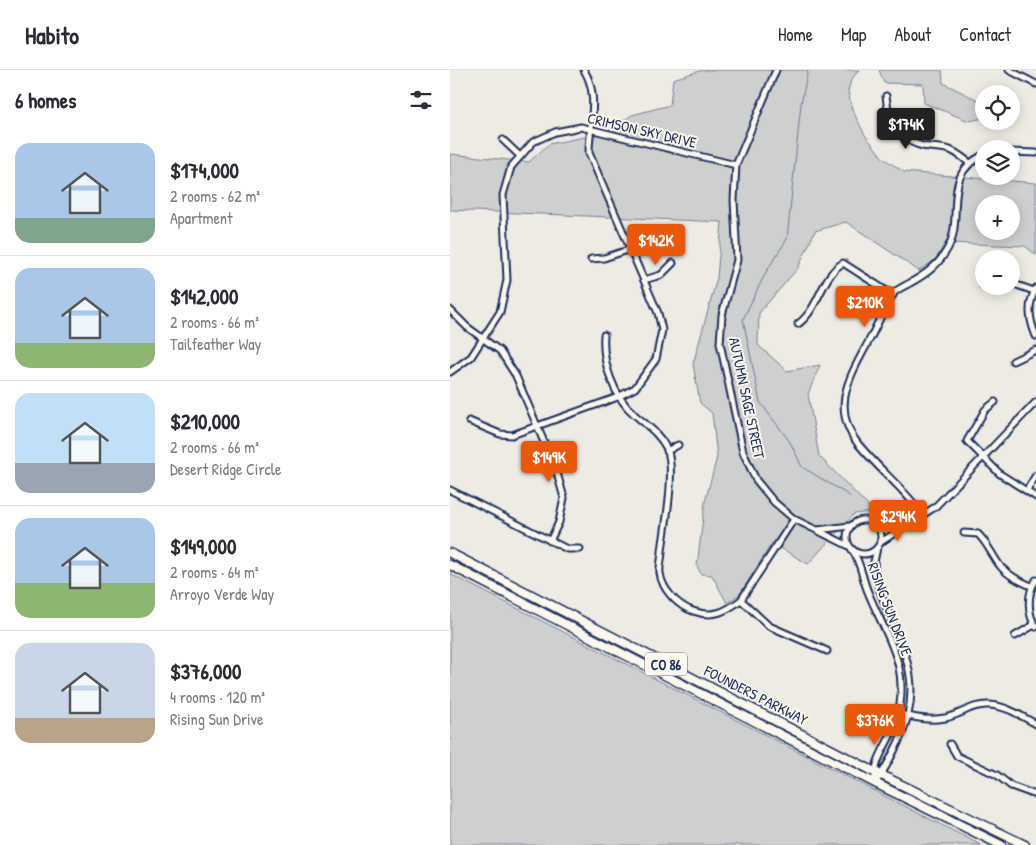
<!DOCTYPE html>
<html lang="en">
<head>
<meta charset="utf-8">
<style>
	body { margin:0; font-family:"Patrick Hand",sans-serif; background:#f7f7f7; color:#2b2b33; height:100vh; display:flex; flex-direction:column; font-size:19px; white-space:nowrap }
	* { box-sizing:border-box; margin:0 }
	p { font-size:16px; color:#7c7c81 }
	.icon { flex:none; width:28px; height:28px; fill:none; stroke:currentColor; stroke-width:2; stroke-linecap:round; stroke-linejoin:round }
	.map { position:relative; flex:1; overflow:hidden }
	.panel { display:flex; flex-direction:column; background:#fff; width:450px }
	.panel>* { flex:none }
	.controls { position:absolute; left:525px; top:15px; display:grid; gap:10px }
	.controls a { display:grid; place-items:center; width:45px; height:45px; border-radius:50%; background:#fff; box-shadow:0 2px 12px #0003; font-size:25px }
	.price { position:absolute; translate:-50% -42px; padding:0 11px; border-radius:5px; background:#ea580c; color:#fff; font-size:16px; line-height:32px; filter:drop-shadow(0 1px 2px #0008) }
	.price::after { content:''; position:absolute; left:50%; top:30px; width:15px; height:11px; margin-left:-8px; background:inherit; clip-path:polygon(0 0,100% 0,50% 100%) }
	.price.active { background:#222; color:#fff }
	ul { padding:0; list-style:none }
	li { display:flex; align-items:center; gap:15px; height:125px; padding:0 15px }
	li+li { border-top:1px solid #e1e1e2 }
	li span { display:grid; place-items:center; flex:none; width:140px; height:100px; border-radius:15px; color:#555 }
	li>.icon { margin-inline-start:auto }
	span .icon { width:60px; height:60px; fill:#fffc; stroke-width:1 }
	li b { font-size:21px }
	h2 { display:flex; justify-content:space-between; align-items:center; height:60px; padding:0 15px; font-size:21px }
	header { display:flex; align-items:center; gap:30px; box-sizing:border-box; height:70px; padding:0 25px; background:#fff; border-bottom:1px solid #e1e1e2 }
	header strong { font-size:24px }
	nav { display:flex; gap:28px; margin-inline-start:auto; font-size:18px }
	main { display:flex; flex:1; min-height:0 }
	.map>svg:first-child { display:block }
	.grass { fill:#cecfcf; stroke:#747f96; fill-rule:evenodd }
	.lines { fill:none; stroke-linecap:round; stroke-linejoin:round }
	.stream { stroke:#6d7892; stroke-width:1 }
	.minor-casing { stroke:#1b2f5e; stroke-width:9 }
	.highway-casing { stroke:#1b2f5e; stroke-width:11 }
	.minor { stroke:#fbf7ec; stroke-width:5 }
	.highway { stroke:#fbf7ec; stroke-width:8 }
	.labels { text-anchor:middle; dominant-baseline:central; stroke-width:4; stroke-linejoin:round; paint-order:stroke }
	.shield { fill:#fbf7ec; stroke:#5e6b89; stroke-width:1 }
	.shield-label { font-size:14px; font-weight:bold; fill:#1b2f5e }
	.street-label { font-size:15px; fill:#1b2f5e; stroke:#fbf7ec }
</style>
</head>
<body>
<header>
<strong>Habito</strong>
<nav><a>Home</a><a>Map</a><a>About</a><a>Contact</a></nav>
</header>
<main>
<section class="panel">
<h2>6 homes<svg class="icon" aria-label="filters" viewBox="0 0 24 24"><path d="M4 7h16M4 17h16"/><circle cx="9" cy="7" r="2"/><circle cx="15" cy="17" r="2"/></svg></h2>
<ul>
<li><span style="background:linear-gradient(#a9c7e8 75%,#7fa58c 0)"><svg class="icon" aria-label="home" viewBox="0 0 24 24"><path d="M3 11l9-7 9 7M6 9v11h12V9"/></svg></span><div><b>$174,000</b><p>2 rooms · 62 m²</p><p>Apartment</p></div></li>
<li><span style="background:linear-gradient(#a9c7e8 75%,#8fb573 0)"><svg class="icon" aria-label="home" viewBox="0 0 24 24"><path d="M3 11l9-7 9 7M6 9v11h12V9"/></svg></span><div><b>$142,000</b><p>2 rooms · 66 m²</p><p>Tailfeather Way</p></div></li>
<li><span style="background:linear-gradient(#bfe0f5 70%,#9aa5b1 0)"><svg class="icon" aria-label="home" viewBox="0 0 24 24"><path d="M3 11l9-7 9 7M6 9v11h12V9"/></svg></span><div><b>$210,000</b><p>2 rooms · 66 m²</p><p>Desert Ridge Circle</p></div></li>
<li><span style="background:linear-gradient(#a9c7e8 65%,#8fb573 0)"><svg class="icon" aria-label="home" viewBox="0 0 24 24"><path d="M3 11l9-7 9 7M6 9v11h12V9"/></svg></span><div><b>$149,000</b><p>2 rooms · 64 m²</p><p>Arroyo Verde Way</p></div></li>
<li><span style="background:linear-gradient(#c9d6e8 75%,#b9a48a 0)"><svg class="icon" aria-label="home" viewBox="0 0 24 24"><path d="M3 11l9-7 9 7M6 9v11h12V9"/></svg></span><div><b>$376,000</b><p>4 rooms · 120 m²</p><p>Rising Sun Drive</p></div></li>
</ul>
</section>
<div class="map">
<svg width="586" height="775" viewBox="0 0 586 775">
	<rect width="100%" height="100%" fill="#eeebe4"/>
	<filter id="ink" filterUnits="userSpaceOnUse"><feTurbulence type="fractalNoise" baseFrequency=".02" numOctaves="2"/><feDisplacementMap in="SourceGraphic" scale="10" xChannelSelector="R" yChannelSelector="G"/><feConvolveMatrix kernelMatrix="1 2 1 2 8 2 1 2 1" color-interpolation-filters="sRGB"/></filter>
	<g filter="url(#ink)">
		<g class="grass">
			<path d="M253,0H409L401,10L398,21L402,39L415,65L433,88L454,102L586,113V185L575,176L495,173L486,189L469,201L396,152L365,161L348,198L309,243L308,275L337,301L370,295L358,324L369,386L424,442L404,444L358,494L322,473L290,524L277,533L262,505L251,504L247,496L255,432L267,387L262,343L250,333L243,294L267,208L272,152L0,140V84L79,92L99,74L155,63L182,45L220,35L223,9ZM534,134H561V161H534Z"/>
			<path d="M429,0H492L493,13L534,33V48L519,51L474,33L473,14L434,13Z"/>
			<path d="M0,504L531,775H0Z"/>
		</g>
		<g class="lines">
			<path class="stream" d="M358,0L351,34L337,169L316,202L293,249L310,332L340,372L352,397L400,426"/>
			<g class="minor-casing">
				<g id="minor">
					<path d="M326,0L286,95L284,130L287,190L272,245L270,273L293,382L306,410L324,432L344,449L399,476"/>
					<path d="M559,0L586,14"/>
					<path d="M436,26C438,48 449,71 473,76C482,78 492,77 500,80C508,83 514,89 520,93"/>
					<path d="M53,70L70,86"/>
					<path d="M561,82L586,83"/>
					<path d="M141,189L154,188L181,179"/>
					<path d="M194,210L211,205L223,193"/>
					<path d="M561,213L584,221"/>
					<path d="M533,215H534"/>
					<path d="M586,218C577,235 579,249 586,266"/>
					<path d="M0,240L17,257L50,281L66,306L107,403L114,428L109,452L100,471"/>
					<path d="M348,254C370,238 371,206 393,193L443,225"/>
					<path d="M154,265C152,292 163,326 184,344C196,355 209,363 217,379C226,400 215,457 212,481C212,488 209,497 210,503C212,520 228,536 243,541C263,548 275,542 291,530L344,449"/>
					<path d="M563,291L586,280"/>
					<path d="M0,302L21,287L50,242L57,210L53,125L61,97L83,72L105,62L131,57L286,95"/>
					<path d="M545,332L535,340L517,371L550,404L586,427"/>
					<path d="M19,351L50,364L62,365L168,327L185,318L206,289L212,260L208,243L139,83C139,54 150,26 134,0"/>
					<path d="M217,381L228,375"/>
					<path d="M0,420L117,479H130"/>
					<path d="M577,420L586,405"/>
					<path d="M473,445C454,419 430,400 409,375C378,337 402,303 421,267C428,253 435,236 444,223C447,219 455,216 460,213C476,204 489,195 498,178C515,146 490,104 534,85"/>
					<circle cx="414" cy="467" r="17"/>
					<path d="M426,453L455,456"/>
					<path d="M367,460L400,456"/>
					<path d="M514,463L528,464C539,475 542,486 551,497C559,506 570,511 581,516"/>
					<path d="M431,472L485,437L586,332"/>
					<path d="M402,480C411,492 412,508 418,522C437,569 461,595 447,649C441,671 422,690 425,713"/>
					<path d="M586,510C577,523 577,544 586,557"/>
					<path d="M291,530L319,556L377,581"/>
					<path d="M565,566L584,555"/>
					<path d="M448,643C463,648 479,651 495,648C511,645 522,634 539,635C557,636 571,646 586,654"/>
					<path d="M500,674L507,686L547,705L561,716L586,725"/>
					<path d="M425,713C435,701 441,687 448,673C481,603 443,569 425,505L424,492L427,478"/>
				</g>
			</g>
			<g class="highway-casing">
				<g id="highway">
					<path d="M0,483L423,701L575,775"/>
					<path d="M0,495L425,713L551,775"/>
				</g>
			</g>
			<use href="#minor" class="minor"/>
			<use href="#highway" class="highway"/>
		</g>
	</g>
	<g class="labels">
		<rect class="shield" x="195" y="582.5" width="42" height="23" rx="4"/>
		<g class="shield-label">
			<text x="216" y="594">CO 86</text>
		</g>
		<g class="street-label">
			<text transform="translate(192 60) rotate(13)">CRIMSON SKY DRIVE</text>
			<text transform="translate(297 328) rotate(78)">AUTUMN SAGE STREET</text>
			<text transform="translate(440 539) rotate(69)">RISING SUN DRIVE</text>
			<text transform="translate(306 625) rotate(27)">FOUNDERS PARKWAY</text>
		</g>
	</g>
</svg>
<div class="controls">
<a><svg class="icon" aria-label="locate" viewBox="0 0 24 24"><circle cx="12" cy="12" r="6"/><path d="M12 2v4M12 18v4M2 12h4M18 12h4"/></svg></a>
<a><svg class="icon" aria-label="layers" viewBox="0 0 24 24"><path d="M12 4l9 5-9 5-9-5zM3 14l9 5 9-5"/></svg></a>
<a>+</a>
<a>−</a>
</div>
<b class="price active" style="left:456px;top:80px">$174K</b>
<b class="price" style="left:206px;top:196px">$142K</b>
<b class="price" style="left:415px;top:258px">$210K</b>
<b class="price" style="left:99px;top:413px">$149K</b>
<b class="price" style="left:448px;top:472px">$294K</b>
<b class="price" style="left:425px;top:676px">$376K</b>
</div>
</main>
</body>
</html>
